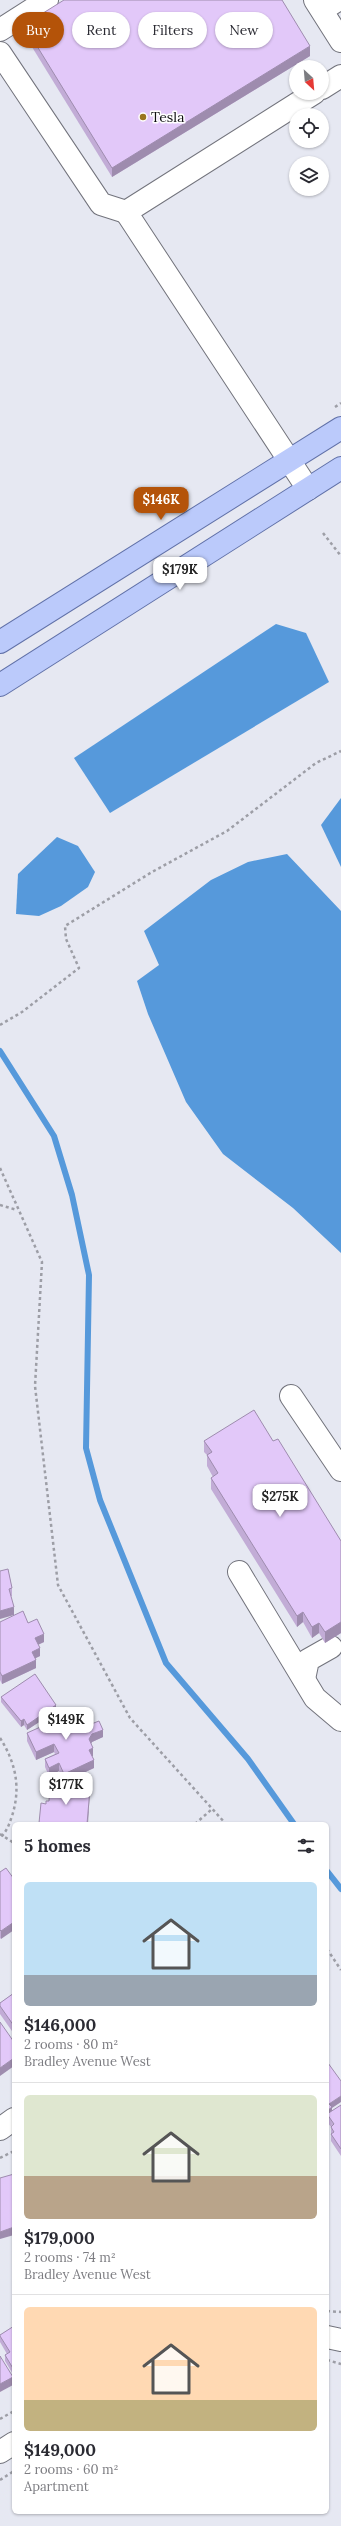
<!DOCTYPE html>
<html lang="en">
<head>
<meta charset="utf-8">
<style>
	body { margin:0; font-family:Lora,serif; background:#f2f2f3; color:#2b2b33; height:100vh; display:flex; flex-direction:column; font-size:15px; white-space:nowrap }
	* { box-sizing:border-box; margin:0 }
	p { font-size:13px; color:#7c7c81 }
	.icon { flex:none; width:22px; height:22px; fill:none; stroke:currentColor; stroke-width:2; stroke-linecap:round; stroke-linejoin:round }
	.map { position:relative; flex:1; overflow:hidden }
	.sheet { position:absolute; left:12px; top:1822px; width:317px; height:692px; display:flex; flex-direction:column; background:#fff; border-radius:6px; box-shadow:0 1px 3px #0004 }
	.sheet>* { flex:none }
	.top-card { position:absolute; left:12px; top:12px; width:317px; height:36px; display:flex; gap:8px }
	.needle { width:26px; rotate:154deg }
	.buttons { position:absolute; left:289px; top:60px; display:grid; gap:8px }
	.buttons a { display:grid; place-items:center; width:40px; height:40px; border-radius:50%; background:#fff; box-shadow:0 1px 3px #0004; font-size:20px }
	.price { position:absolute; translate:-50% -34px; padding:0 9px; border-radius:8px; background:#fff; color:#222; font-size:13px; line-height:26px; filter:drop-shadow(0 1px 2px #0008) }
	.price::after { content:''; position:absolute; left:50%; top:24px; width:12px; height:9px; margin-left:-6px; background:inherit; clip-path:polygon(0 0,100% 0,50% 100%) }
	.price.active { background:#b45309; color:#fff }
	ul { padding:0; list-style:none }
	li { display:grid; align-content:center; gap:8px; height:212px; padding:0 12px }
	li+li { border-top:1px solid #e1e1e2 }
	li span { display:grid; place-items:center; height:124px; border-radius:6px; color:#555 }
	li>.icon { margin-inline-start:auto }
	span .icon { width:72px; height:72px; fill:#fffc; stroke-width:1 }
	li b { font-size:17px }
	h2 { display:flex; justify-content:space-between; align-items:center; height:48px; padding:0 12px; font-size:17px }
	.tag { padding:0 14px; border-radius:18px; background:#fff; box-shadow:0 1px 3px #0004; font-size:14px; line-height:36px }
	.tag.active { background:#b45309; color:#fff }
	.map>svg:first-child { display:block }
	.water { fill:#5699db }
	.lines { fill:none; stroke-linecap:round; stroke-linejoin:round }
	.stream { stroke:#5699db; stroke-width:6 }
	.minor-casing { stroke:#72737c; stroke-width:24 }
	.major-casing { stroke:#6171a8; stroke-width:24 }
	.path { stroke:#9d9ea6; stroke-width:2.5; stroke-dasharray:3 3; stroke-linecap:butt }
	.minor { stroke:#fff; stroke-width:22 }
	.major { stroke:#bbcafb; stroke-width:22 }
	.wall { fill:#c2acd6 }
	.shaded-wall { fill:#9e8cae }
	.building { fill:#e2c8f9; stroke:#9e8cae }
	.poi-dot { fill:#9a7520; stroke:#fff; stroke-width:1.5 }
	.labels { text-anchor:middle; dominant-baseline:central; stroke-width:3; stroke-linejoin:round; paint-order:stroke }
	.poi-label { font-size:14px; fill:#0e0e11; stroke:#fff; text-anchor:start }
</style>
</head>
<body>
<div class="map">
<svg width="341" height="2526" viewBox="0 0 341 2526">
	<rect width="100%" height="100%" fill="#e6e8f2"/>
	<g class="water">
		<path d="M276,624L306,633L329,682L110,813L74,758Z"/>
		<path d="M341,798V867L321,825Z"/>
		<path d="M57,837L78,846L95,872L88,887L61,906L39,916L16,914L18,874Z"/>
		<path d="M287,854L341,911V1253L293,1208L223,1154L186,1102L148,1014L137,981L159,965L144,931L211,880L248,862Z"/>
	</g>
	<g class="lines">
		<g class="stream">
			<path d="M0,1051L54,1136L72,1195L89,1275L86,1448L100,1500L166,1663L248,1759L294,1824"/>
			<path d="M327,1871L341,1889"/>
		</g>
		<g class="minor-casing">
			<g id="minor">
				<path d="M315,0L341,41"/>
				<path d="M322,10L338,0"/>
				<path d="M0,30L47,0"/>
				<path d="M0,53L101,204L126,212"/>
				<path d="M322,88L341,76"/>
				<path d="M308,489L126,212L314,93"/>
				<path d="M291,1396L341,1470"/>
				<path d="M239,1572L315,1698L341,1720"/>
				<path d="M304,1679L308,1660L331,1647"/>
				<path d="M0,2129L14,2119"/>
				<path d="M327,2337L341,2340"/>
				<path d="M0,2452L14,2443"/>
			</g>
		</g>
		<g class="major-casing">
			<g id="major">
				<path d="M0,642L341,428"/>
				<path d="M0,685L341,468"/>
			</g>
		</g>
		<g class="path">
			<path d="M335,407L341,403"/>
			<path d="M323,533L341,556"/>
			<path d="M0,1025L22,1012L79,968L66,939L65,926L152,872L227,831L316,763L341,751"/>
			<path d="M0,1168L42,1262L35,1386L58,1585L130,1718L226,1824"/>
			<path d="M0,1205L17,1210"/>
			<path d="M0,1738C16,1763 21,1788 12,1816C9,1825 7,1831 0,1838"/>
			<path d="M195,1824L212,1809"/>
			<path d="M0,1834L14,1843"/>
			<path d="M327,1949L341,1970"/>
			<path d="M0,2158L14,2151"/>
			<path d="M327,2311L341,2312"/>
			<path d="M327,2360L341,2364"/>
			<path d="M0,2419L14,2411"/>
			<path d="M0,2480L14,2471"/>
		</g>
		<use href="#minor" class="minor"/>
		<use href="#major" class="major"/>
	</g>
	<g class="wall">
		<path d="M24,25L310,56L112,177L24,34Z"/>
		<path d="M204,1441H273L341,1541V1633L325,1643L319,1633L312,1638L303,1622L297,1627L211,1489V1478L213,1477L207,1466V1455L204,1452Z"/>
		<path d="M8,1569L12,1588V1596H11L0,1619Z"/>
		<path d="M0,1622L28,1623L44,1642L38,1645L40,1656L35,1658L36,1668L2,1684L0,1680Z"/>
		<path d="M1,1697L56,1711L27,1730L24,1725L21,1727L1,1702Z"/>
		<path d="M83,1726L103,1737L92,1742L91,1744L93,1756H92L94,1768L64,1782L59,1771L49,1776L45,1767V1759L55,1754L54,1752L36,1760L27,1741V1733Z"/>
		<path d="M6,1868L1,1939L0,1938V1872Z"/>
		<path d="M14,1979V1990L13,1988V1980Z"/>
		<path d="M14,1993V2034L0,2014V2003Z"/>
		<path d="M327,2064L332,2111L341,2105V2156L331,2141V2127L327,2122Z"/>
		<path d="M14,2326V2376L5,2361V2355L7,2354L0,2342V2335Z"/>
	</g>
	<g class="shaded-wall">
		<path d="M310,46V56L112,177V168Z"/>
		<path d="M14,1607V1615L0,1619V1611Z"/>
		<path d="M303,1612V1622L297,1627V1616Z"/>
		<path d="M341,1622V1633L325,1643V1632Z"/>
		<path d="M319,1623V1633L312,1638V1627Z"/>
		<path d="M44,1634V1642L35,1646V1638Z"/>
		<path d="M40,1648V1656L32,1660V1652Z"/>
		<path d="M36,1660V1668L2,1684V1676Z"/>
		<path d="M56,1705V1711L27,1730V1725Z"/>
		<path d="M24,1719V1725L21,1727V1721Z"/>
		<path d="M103,1730V1737L92,1742L89,1747V1739L92,1734Z"/>
		<path d="M54,1744V1752L36,1760V1752Z"/>
		<path d="M93,1748V1756L89,1757V1750Z"/>
		<path d="M94,1760V1768L64,1782V1774Z"/>
		<path d="M59,1763V1771L49,1776V1768Z"/>
		<path d="M90,1789L88,1824H87Z"/>
		<path d="M14,1922V1930L1,1939V1931Z"/>
		<path d="M14,2058V2066L0,2076V2068Z"/>
		<path d="M341,2096V2102L332,2108V2113L327,2114V2116V2111L329,2104Z"/>
		<path d="M14,2227V2235L0,2239V2232Z"/>
		<path d="M13,2377V2385L0,2392V2384Z"/>
	</g>
	<g class="building">
		<path d="M64,0H282L310,46L112,168L24,25Z"/>
		<path d="M254,1410L273,1441L278,1439L341,1541V1622L325,1632L319,1623L312,1627L303,1612L297,1616L211,1478L218,1473L207,1455L212,1452L204,1441Z"/>
		<path d="M8,1569L12,1588L9,1589L14,1607L0,1611V1571Z"/>
		<path d="M23,1611L28,1623L37,1619L44,1634L35,1638L40,1648L32,1652L36,1660L2,1676L0,1672V1622Z"/>
		<path d="M35,1674L56,1705L27,1725L24,1719L21,1721L1,1697Z"/>
		<path d="M76,1711L83,1726H86L99,1721L103,1730L92,1734L89,1739L93,1748L89,1750L94,1760L64,1774L59,1763L49,1768L45,1759L59,1753L54,1744L36,1752L27,1733Z"/>
		<path d="M50,1786L90,1789L87,1824H50L39,1823L41,1803L46,1804V1801H49Z"/>
		<path d="M6,1868L14,1879V1922L1,1931L0,1930V1872Z"/>
		<path d="M14,1993V2026L0,2006V2003Z"/>
		<path d="M0,2022L14,2042V2058L0,2068Z"/>
		<path d="M328,2063L341,2081V2096L329,2104L332,2107L327,2111V2064Z"/>
		<path d="M341,2105V2149L331,2134L334,2132L331,2127L334,2124L327,2114Z"/>
		<path d="M14,2174V2227L0,2232V2178Z"/>
		<path d="M14,2326V2370L5,2355L10,2352L0,2336V2335Z"/>
		<path d="M0,2356L13,2377L0,2384Z"/>
	</g>
	<circle class="poi-dot" cx="143" cy="117" r="4"/>
	<g class="labels">
		<g class="poi-label">
			<text x="151" y="117">Tesla</text>
		</g>
	</g>
</svg>
<div class="buttons">
<a><svg class="needle" viewBox="-14 -14 28 28"><path d="M0-13l5 13h-10z" fill="#e53935"/><path d="M0 13l5-13h-10z" fill="#7c7c81"/></svg></a>
<a><svg class="icon" aria-label="locate" viewBox="0 0 24 24"><circle cx="12" cy="12" r="6"/><path d="M12 2v4M12 18v4M2 12h4M18 12h4"/></svg></a>
<a><svg class="icon" aria-label="layers" viewBox="0 0 24 24"><path d="M12 4l9 5-9 5-9-5zM3 14l9 5 9-5"/></svg></a>
</div>
<b class="price active" style="left:161px;top:521px">$146K</b>
<b class="price" style="left:180px;top:591px">$179K</b>
<b class="price" style="left:280px;top:1518px">$275K</b>
<b class="price" style="left:66px;top:1741px">$149K</b>
<b class="price" style="left:66px;top:1806px">$177K</b>
<div class="top-card">
<a class="tag active">Buy</a>
<a class="tag">Rent</a>
<a class="tag">Filters</a>
<a class="tag">New</a>
</div>
<section class="sheet">
<h2>5 homes<svg class="icon" aria-label="filters" viewBox="0 0 24 24"><path d="M4 7h16M4 17h16"/><circle cx="9" cy="7" r="2"/><circle cx="15" cy="17" r="2"/></svg></h2>
<ul>
<li><span style="background:linear-gradient(#bfe0f5 75%,#9aa5b1 0)"><svg class="icon" aria-label="home" viewBox="0 0 24 24"><path d="M3 11l9-7 9 7M6 9v11h12V9"/></svg></span><div><b>$146,000</b><p>2 rooms · 80 m²</p><p>Bradley Avenue West</p></div></li>
<li><span style="background:linear-gradient(#dfe7d0 65%,#b9a48a 0)"><svg class="icon" aria-label="home" viewBox="0 0 24 24"><path d="M3 11l9-7 9 7M6 9v11h12V9"/></svg></span><div><b>$179,000</b><p>2 rooms · 74 m²</p><p>Bradley Avenue West</p></div></li>
<li><span style="background:linear-gradient(#ffd9b3 75%,#c2b280 0)"><svg class="icon" aria-label="home" viewBox="0 0 24 24"><path d="M3 11l9-7 9 7M6 9v11h12V9"/></svg></span><div><b>$149,000</b><p>2 rooms · 60 m²</p><p>Apartment</p></div></li>
</ul>
</section>
</div>
</body>
</html>
